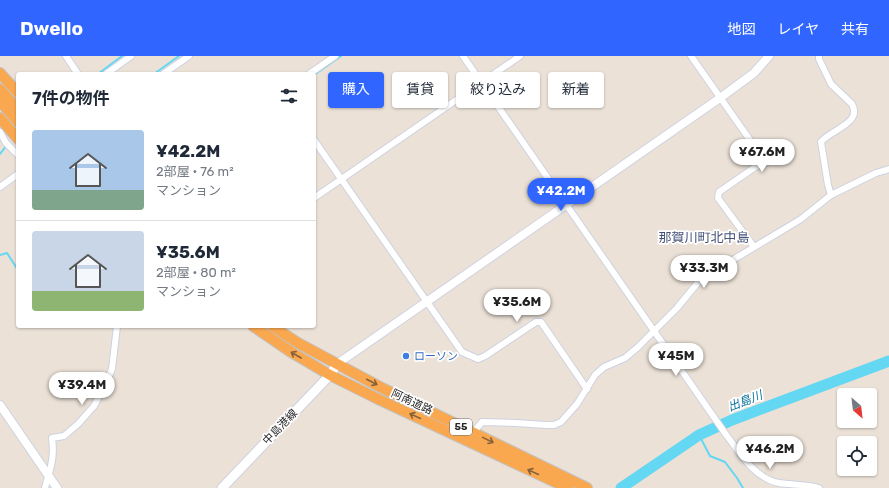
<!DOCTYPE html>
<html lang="ja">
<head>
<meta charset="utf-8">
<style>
	body { margin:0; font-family:Rubik,"Noto Sans JP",sans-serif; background:#f2f2f3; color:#1f2937; height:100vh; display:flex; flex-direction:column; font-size:15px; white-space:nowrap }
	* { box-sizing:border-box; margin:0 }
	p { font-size:13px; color:#747a83 }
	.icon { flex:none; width:22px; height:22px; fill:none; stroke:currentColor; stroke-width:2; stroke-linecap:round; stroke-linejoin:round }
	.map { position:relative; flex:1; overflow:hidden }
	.panel { position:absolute; left:16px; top:16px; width:300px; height:256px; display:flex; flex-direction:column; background:#fff; border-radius:4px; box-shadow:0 1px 3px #0004 }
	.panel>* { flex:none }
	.banner { position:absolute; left:328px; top:16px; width:380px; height:36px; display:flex; gap:8px }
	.needle { width:26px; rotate:152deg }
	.buttons { position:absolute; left:837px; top:332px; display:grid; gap:8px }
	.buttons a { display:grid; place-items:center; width:40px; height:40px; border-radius:4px; background:#fff; box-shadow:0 1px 3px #0004; font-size:20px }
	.price { position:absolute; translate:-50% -34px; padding:0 9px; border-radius:14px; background:#fff; color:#222; font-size:13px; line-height:26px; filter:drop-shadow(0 1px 2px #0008) }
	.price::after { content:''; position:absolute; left:50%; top:24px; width:12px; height:9px; margin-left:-6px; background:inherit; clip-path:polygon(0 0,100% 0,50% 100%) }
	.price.on { background:#3066ff; color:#fff }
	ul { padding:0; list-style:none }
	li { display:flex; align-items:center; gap:12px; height:100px; padding:0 16px }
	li+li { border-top:1px solid #e0e1e3 }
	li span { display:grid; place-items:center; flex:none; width:112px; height:80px; border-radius:4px; color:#555 }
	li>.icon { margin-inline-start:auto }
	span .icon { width:48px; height:48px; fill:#fffc; stroke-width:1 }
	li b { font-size:17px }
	h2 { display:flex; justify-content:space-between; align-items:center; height:48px; padding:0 16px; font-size:17px }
	.tag { padding:0 14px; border-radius:4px; background:#fff; box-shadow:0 1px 3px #0004; font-size:14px; line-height:36px }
	.tag.on { background:#3066ff; color:#fff }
	header { display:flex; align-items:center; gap:24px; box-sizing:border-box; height:56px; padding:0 20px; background:#3066ff; color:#fff }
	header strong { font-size:19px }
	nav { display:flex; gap:22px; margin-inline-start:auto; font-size:14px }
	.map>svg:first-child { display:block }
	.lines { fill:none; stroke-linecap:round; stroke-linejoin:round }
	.stream { stroke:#64d7f2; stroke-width:2 }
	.river { stroke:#64d7f2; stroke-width:11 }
	.minor-casing { stroke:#cdd2e1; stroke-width:8 }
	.tertiary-casing { stroke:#cdd2e1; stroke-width:10 }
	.secondary-casing { stroke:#cdd2e1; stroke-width:11 }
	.trunk-casing { stroke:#c3c3c3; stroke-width:12 }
	.minor { stroke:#fff; stroke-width:6 }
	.tertiary { stroke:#fff; stroke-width:8 }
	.secondary { stroke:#fff; stroke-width:9 }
	.trunk { stroke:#faa850; stroke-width:10 }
	.oneway { stroke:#866139 }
	.shop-dot { fill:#3f7fe0; stroke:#fff; stroke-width:1.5 }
	.labels { text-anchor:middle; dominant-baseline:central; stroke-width:3.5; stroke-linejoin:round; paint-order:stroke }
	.shield { fill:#fff; stroke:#686868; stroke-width:1 }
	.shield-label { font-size:10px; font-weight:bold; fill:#272727 }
	.shop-label { font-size:11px; fill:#366cbe; stroke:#fff; text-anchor:start }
	.street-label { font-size:11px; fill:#272727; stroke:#fff }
	.water-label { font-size:12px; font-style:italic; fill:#08739a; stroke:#fff }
	.quarter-label { font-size:13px; fill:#465378; stroke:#fff }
</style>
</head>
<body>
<header>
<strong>Dwello</strong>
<nav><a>地図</a><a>レイヤ</a><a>共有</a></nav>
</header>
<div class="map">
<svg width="889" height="432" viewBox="0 0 889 432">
	<rect width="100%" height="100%" fill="#ebe1d7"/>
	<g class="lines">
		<g class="stream">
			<path d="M98,18L122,0"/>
			<path d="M154,18L179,0"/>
			<path d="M314,19L341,0"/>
			<path d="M0,98L7,89"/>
			<path d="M0,199L7,197L18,214"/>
			<path d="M699,379L710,400L725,406L737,422L743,432"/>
		</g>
		<path class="river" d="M621,432L699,379L732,364L889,305"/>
		<g class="minor-casing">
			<g id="minor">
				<path d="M66,0L78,18"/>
				<path d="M463,0L727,380C741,398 754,422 779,427C792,429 806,428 819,432"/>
				<path d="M691,0L762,101L761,107L719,136L718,142L754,191"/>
				<path d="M819,0V3L831,28L852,48C863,67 830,74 821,86L828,129L831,139"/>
				<path d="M106,18L131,0"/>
				<path d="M163,18L189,0"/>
				<path d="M309,18L335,0"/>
				<path d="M0,76L6,87L18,99"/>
				<path d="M314,84L462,296L478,303L485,300L536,266H541L587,333"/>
				<path d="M0,131L18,118"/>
				<path d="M314,142L520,0"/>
				<path d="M473,377L482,366L516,367L546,369H554L561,366L577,348L595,319L604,311L625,302L638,291L677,252L700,224L711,215L731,205L801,163L831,139L876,117L889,113"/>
				<path d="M45,432C50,412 55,403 52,382L64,380L78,368L94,350L104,331L112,313L117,270"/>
			</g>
		</g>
		<g class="tertiary-casing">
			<g id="tertiary">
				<path d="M337,308L720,42L754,17L769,0"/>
				<path d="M0,349L57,432"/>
			</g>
		</g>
		<g class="secondary-casing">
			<path id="secondary" d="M222,432L330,319L337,308"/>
		</g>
		<g class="trunk-casing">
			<g id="trunk">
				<path d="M0,17L18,37"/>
				<path d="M0,33L18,54"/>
				<path d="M0,45L18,66"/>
				<path d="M0,62L18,83"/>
				<path d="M253,270L291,296L330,319L376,342L568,432"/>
				<path d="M272,270L298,287L382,332L587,432"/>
			</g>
		</g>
		<use href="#minor" class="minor"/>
		<use href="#tertiary" class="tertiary"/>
		<use href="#secondary" class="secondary"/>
		<use href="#trunk" class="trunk"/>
	</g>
	<defs><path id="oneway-shaft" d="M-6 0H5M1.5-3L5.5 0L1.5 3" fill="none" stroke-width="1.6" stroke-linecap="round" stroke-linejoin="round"/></defs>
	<g class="oneway">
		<use href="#oneway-shaft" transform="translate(296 299) rotate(-150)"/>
		<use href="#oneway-shaft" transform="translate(372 326) rotate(27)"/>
		<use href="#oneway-shaft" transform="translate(415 360) rotate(-155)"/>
		<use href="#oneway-shaft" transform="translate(488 384) rotate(26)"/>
		<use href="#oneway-shaft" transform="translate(533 416) rotate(-155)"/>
	</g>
	<circle class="shop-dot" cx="406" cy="300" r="4"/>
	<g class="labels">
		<rect class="shield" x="450" y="363" width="22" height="16" rx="3"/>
		<g class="shield-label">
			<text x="461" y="371">55</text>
		</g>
		<g class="shop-label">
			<text x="414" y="300">ローソン</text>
		</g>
		<g class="street-label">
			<text transform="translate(412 346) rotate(25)">阿南道路</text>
			<text transform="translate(280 371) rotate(-46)">中島港線</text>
		</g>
		<g class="water-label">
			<text transform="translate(745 345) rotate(-21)">出島川</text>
		</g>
		<g class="quarter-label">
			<text x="704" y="181">那賀川町北中島</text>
		</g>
	</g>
</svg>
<div class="buttons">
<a><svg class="needle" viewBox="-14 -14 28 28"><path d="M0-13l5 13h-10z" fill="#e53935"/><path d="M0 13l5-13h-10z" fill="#747a83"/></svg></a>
<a><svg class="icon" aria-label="locate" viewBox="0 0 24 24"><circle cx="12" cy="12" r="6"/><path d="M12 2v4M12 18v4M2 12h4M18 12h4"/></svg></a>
</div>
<b class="price" style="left:762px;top:117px">¥67.6M</b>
<b class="price on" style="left:561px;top:156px">¥42.2M</b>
<b class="price" style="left:704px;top:233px">¥33.3M</b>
<b class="price" style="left:517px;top:267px">¥35.6M</b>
<b class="price" style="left:676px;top:321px">¥45M</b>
<b class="price" style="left:82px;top:350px">¥39.4M</b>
<b class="price" style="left:770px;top:414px">¥46.2M</b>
<div class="banner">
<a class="tag on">購入</a>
<a class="tag">賃貸</a>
<a class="tag">絞り込み</a>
<a class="tag">新着</a>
</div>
<section class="panel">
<h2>7件の物件<svg class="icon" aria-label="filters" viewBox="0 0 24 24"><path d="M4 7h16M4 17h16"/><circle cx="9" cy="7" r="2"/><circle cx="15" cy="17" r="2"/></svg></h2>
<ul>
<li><span style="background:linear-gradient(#a9c7e8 75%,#7fa58c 0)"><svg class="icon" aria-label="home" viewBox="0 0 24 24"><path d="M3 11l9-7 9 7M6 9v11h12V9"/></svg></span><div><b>¥42.2M</b><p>2部屋 · 76 m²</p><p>マンション</p></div></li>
<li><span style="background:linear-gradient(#c9d6e8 75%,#8fb573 0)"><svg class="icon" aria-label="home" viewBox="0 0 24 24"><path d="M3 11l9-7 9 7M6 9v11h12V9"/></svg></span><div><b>¥35.6M</b><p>2部屋 · 80 m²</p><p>マンション</p></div></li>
</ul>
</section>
</div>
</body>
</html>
